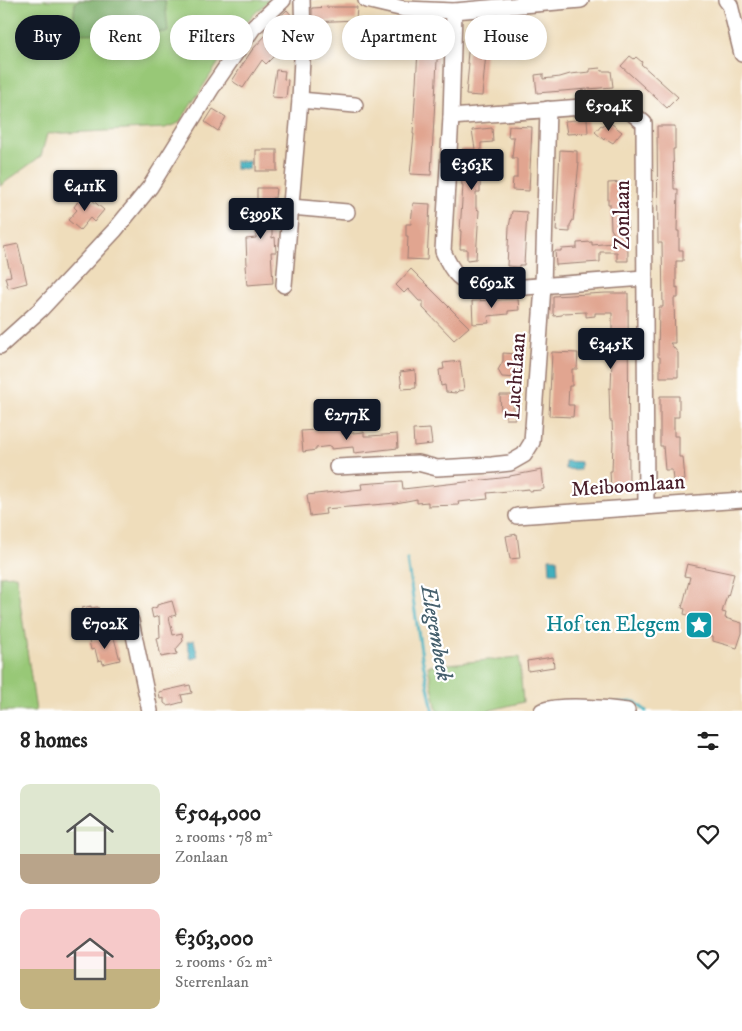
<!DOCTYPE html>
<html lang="en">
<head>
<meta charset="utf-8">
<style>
	body { margin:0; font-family:"IM FELL DW Pica",serif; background:#f6f6f6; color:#222; height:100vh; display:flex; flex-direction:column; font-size:19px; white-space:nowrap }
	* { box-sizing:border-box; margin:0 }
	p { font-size:16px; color:#767676 }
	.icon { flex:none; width:28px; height:28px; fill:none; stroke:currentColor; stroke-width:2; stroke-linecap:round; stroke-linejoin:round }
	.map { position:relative; height:711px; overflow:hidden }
	.drawer { display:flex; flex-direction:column; background:#fff; flex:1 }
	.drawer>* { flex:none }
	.top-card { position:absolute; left:15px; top:15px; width:712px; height:45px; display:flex; gap:10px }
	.price { position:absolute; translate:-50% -42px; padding:0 11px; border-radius:5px; background:#111827; color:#fff; font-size:16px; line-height:32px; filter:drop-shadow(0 1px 2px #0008) }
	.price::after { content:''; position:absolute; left:50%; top:30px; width:15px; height:11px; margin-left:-8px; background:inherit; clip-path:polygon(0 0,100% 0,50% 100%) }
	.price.current { background:#222; color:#fff }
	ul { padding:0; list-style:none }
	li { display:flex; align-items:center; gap:15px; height:125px; padding:0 20px }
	li span { display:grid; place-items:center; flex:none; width:140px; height:100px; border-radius:10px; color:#555 }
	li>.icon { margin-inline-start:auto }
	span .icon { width:60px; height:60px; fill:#fffc; stroke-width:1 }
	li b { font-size:21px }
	h2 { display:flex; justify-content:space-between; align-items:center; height:60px; padding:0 20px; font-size:21px }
	.tag { padding:0 18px; border-radius:22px; background:#fff; box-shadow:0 2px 8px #0003; font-size:18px; line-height:45px }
	.tag.current { background:#111827; color:#fff }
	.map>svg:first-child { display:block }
	.green { fill:#98c877; stroke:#717451 }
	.forest { fill:#7aac68; stroke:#62664a }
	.water { fill:#41afbd; stroke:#466774 }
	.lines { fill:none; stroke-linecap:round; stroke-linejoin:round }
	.stream { stroke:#41afbd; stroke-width:3 }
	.building { fill:#e1a590 }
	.minor-casing { stroke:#9c7e73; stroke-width:18 }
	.minor { stroke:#fff; stroke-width:15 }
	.labels { text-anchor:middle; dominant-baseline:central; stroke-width:4.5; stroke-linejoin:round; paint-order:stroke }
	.street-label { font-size:21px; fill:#4a1f2b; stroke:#fff }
	.culture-label { font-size:21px; fill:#0d838f; stroke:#fff; text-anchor:end }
	.water-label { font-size:22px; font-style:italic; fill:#46606d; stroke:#fff }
</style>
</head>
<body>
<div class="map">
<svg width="742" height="711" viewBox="0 0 742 711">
	<rect width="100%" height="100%" fill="#fff"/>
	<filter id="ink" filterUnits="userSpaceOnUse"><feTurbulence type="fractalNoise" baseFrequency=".02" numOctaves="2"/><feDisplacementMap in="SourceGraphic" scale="10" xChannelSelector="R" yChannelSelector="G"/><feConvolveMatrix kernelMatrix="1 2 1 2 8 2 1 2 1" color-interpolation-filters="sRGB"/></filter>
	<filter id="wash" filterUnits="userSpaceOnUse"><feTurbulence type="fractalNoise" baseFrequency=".0096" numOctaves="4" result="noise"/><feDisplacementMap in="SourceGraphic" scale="20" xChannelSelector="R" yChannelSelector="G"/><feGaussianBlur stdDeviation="1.12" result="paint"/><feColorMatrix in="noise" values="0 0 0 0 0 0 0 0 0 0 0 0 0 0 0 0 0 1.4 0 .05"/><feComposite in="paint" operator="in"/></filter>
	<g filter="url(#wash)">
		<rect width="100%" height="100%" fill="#efddbb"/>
		<g class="green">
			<path d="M0,0H269L244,24L179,123L165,128L47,134L41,156L0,186Z"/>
			<path d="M16,575L36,711H0V576Z"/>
			<path d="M519,657L523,702L487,711H437L428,666Z"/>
		</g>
		<path class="forest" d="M79,0H165L168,32L72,34L75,3Z"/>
		<g class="water">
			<rect x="235" y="161" width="14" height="8"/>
			<path d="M565,461L580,462V470L565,469Z"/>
			<path d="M549,558H557L558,573H550Z"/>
			<path d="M194,640L198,657L191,659L187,642Z"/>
		</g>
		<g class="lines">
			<g class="stream">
				<path d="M407,560L422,657L433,711"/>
				<path d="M616,703L635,702L646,711"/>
			</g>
		</g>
		<g id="blocks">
			<g class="building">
				<path d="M330,7H357L356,20L312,22V8Z"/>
				<path d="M287,10L293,17V25L267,48L274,56L266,64L262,60L243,88L232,81L252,50L267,34L264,31Z"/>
				<path d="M481,23L484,52L486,53L482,96L466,95L469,63H467L468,52H473L471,24Z"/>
				<path d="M415,41L438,42L431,175L410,174L414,134H413L418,50H414Z"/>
				<path d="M630,56L634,59L636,57L642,62L641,64L678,97L667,108L621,66Z"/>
				<path d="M600,68L601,71H611L613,87L537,93L535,75L543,74V79L560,77L570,74L590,72V69Z"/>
				<path d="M276,70L285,71L284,79L288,80L286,98L272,97Z"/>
				<path d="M213,109L226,117L218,131L205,122Z"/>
				<path d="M587,119L588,133L567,134L565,121Z"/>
				<path d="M607,120L622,132L613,143L605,138L604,140L595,132L601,125L603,126Z"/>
				<path d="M509,126L532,127L529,191L512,190L513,178H517V158H512L514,137H508Z"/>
				<path d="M657,126H675V149H673L674,189H678L677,231H679V250H683V261H676V288L678,287V298H674L675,343H670L678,353V377H660V357H658L659,307H663L662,243H658Z"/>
				<path d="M492,128L493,142L481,143L480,192H476V209L479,210L476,259L467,260V249H460L461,231H460L463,185H462L461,171L462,149H475L472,130Z"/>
				<rect x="256" y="150" width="21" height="21"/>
				<path d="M560,150L577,151V162H579L573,221H572L570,226V232L556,231Z"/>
				<path d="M627,182L628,261H617V252H600V262L556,265L555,251H561V249L577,248V243L592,242V245L613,243V232L611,229L610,204H608V183Z"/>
				<path d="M257,188H276L275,198H272V238L275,237L276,252H271L273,283L247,285L245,266L247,265L246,239L256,238V218H246V207H257Z"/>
				<path d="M84,193L104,210L94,222L90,218L80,230L68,220L77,210L74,207Z"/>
				<path d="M413,203L430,204L427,260L407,259L408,236H406V224H411Z"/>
				<path d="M512,211L527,212L524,265H519V267L507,266L509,227Z"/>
				<path d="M18,244L27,283L8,288L5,277L11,276L4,247Z"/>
				<path d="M411,269L469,327L454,340L423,308V301H419L408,289L404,293L396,285Z"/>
				<path d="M606,293H628L629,490H611L610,471H612L613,442L612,421H610L609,388H611L612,359H609L608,342H612V313H595V316L586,317V312L563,313L562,315L554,316L553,313V296Z"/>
				<path d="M518,299L519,310L508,311V314L488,316L489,323L473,324L472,301Z"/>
				<path d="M552,352L578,353L577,369H572V386H569L568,405H574L573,417L549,416Z"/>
				<path d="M503,353L519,354L518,378L502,377L498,370L503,361Z"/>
				<path d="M460,361L464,390L458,391L456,393L446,392L445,385L441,386L439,370L444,369L443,363Z"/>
				<path d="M415,370L416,388L402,389L400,372Z"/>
				<path d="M500,395H514L513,409L516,410L515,419H506V413H501Z"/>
				<path d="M660,396H679V417H674V436H679V457H683L685,480L673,481L672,470H665L663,446H660Z"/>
				<path d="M333,426H341L342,434L364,432V436H370L397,434L398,448L354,453L353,447L331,449V446L316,448V450L303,452L301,431L333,429Z"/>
				<path d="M430,429L432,444L414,446L413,430Z"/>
				<path d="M542,470L544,489L541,490L529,491V489L487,493L488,499L458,502L459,505L428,506V502L417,503V499L396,503L325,509L326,514L310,516L307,495L362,489L361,484L402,481L403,489L510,477V476Z"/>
				<path d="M517,534L520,558L510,559L506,536Z"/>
				<path d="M687,564L734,574L728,596L727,595L722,612L726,613L725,618L742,623V633L737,648L713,641V637L700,634L703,619L684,614L685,609L682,608L690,577L684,576Z"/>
				<path d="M172,601L176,615L169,617L173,635L182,633L183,641L176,649L177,654L161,657L157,638L160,637L159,616L153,618L151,609L157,607V605Z"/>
				<path d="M91,606V608L98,607L101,621L84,623L82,608Z"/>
				<path d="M106,638V640L114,638L120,660L103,664L102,660L98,661L95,649L91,650L89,641Z"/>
				<path d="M553,657L554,667L528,671L527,661Z"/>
				<path d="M190,685L192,693L181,695L183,702L168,706L164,703V698L160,699L159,692Z"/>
			</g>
		</g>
	</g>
	<g filter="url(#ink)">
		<use href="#blocks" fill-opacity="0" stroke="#9c7e73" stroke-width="1"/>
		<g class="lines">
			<g class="minor-casing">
				<g id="minor">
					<path d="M366,0L404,9L454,11L581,0"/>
					<path d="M726,0L730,5L742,54"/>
					<path d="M454,11L451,117L443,251C453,275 460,281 484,290L644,278"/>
					<path d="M300,100L355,105"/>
					<path d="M451,117L621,104L644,123L646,507"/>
					<path d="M291,207L347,212"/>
					<path d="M284,285L300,100L303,38L302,0"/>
					<path d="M0,346L40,310L115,230L150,187L211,89L253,28L283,0"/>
					<path d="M337,467L418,463L437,468L492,465L510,463L524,455L532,442L543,286L548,109"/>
					<path d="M517,516L742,500"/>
					<path d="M131,621L150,711"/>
					<path d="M542,711C560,704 607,708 627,711"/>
				</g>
			</g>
			<use href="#minor" class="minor"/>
		</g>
	</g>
	<defs>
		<g id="sight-square" transform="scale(1.4375)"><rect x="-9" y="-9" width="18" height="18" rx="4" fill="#0f9aa8" stroke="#fff"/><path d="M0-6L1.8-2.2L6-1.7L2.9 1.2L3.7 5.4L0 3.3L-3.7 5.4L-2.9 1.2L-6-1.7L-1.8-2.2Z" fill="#fff"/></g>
	</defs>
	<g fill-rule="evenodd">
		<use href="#sight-square" x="699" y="625"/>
	</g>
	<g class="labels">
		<g class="street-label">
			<text transform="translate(623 215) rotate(-90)">Zonlaan</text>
			<text transform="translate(516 376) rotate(-86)">Luchtlaan</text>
			<text transform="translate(628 486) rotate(-4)">Meiboomlaan</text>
		</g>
		<g class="culture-label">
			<text x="680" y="625">Hof ten Elegem</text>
		</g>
		<g class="water-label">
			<text transform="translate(436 633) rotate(80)">Elegembeek</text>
		</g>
	</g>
</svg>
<b class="price current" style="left:609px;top:132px">€504K</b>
<b class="price" style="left:472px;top:191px">€363K</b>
<b class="price" style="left:85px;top:212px">€411K</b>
<b class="price" style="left:261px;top:240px">€399K</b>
<b class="price" style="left:492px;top:309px">€692K</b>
<b class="price" style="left:611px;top:370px">€345K</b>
<b class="price" style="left:347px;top:441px">€277K</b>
<b class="price" style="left:105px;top:650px">€702K</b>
<div class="top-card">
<a class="tag current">Buy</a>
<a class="tag">Rent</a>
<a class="tag">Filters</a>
<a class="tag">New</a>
<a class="tag">Apartment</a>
<a class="tag">House</a>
</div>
</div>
<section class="drawer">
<h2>8 homes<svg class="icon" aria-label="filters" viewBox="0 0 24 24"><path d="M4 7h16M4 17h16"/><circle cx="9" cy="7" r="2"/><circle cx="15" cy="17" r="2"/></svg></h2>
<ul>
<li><span style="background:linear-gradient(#dfe7d0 70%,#b9a48a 0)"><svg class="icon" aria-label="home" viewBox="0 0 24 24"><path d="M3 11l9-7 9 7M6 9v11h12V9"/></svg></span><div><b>€504,000</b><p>2 rooms · 78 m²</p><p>Zonlaan</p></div><svg class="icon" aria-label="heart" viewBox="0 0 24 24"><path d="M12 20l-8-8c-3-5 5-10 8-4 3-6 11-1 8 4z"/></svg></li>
<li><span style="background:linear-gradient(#f6c9c9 60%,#c2b280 0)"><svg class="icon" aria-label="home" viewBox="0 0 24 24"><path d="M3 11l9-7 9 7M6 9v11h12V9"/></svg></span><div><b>€363,000</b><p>2 rooms · 62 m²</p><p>Sterrenlaan</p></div><svg class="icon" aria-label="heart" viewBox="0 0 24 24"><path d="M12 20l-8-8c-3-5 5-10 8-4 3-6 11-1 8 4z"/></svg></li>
</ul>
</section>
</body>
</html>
